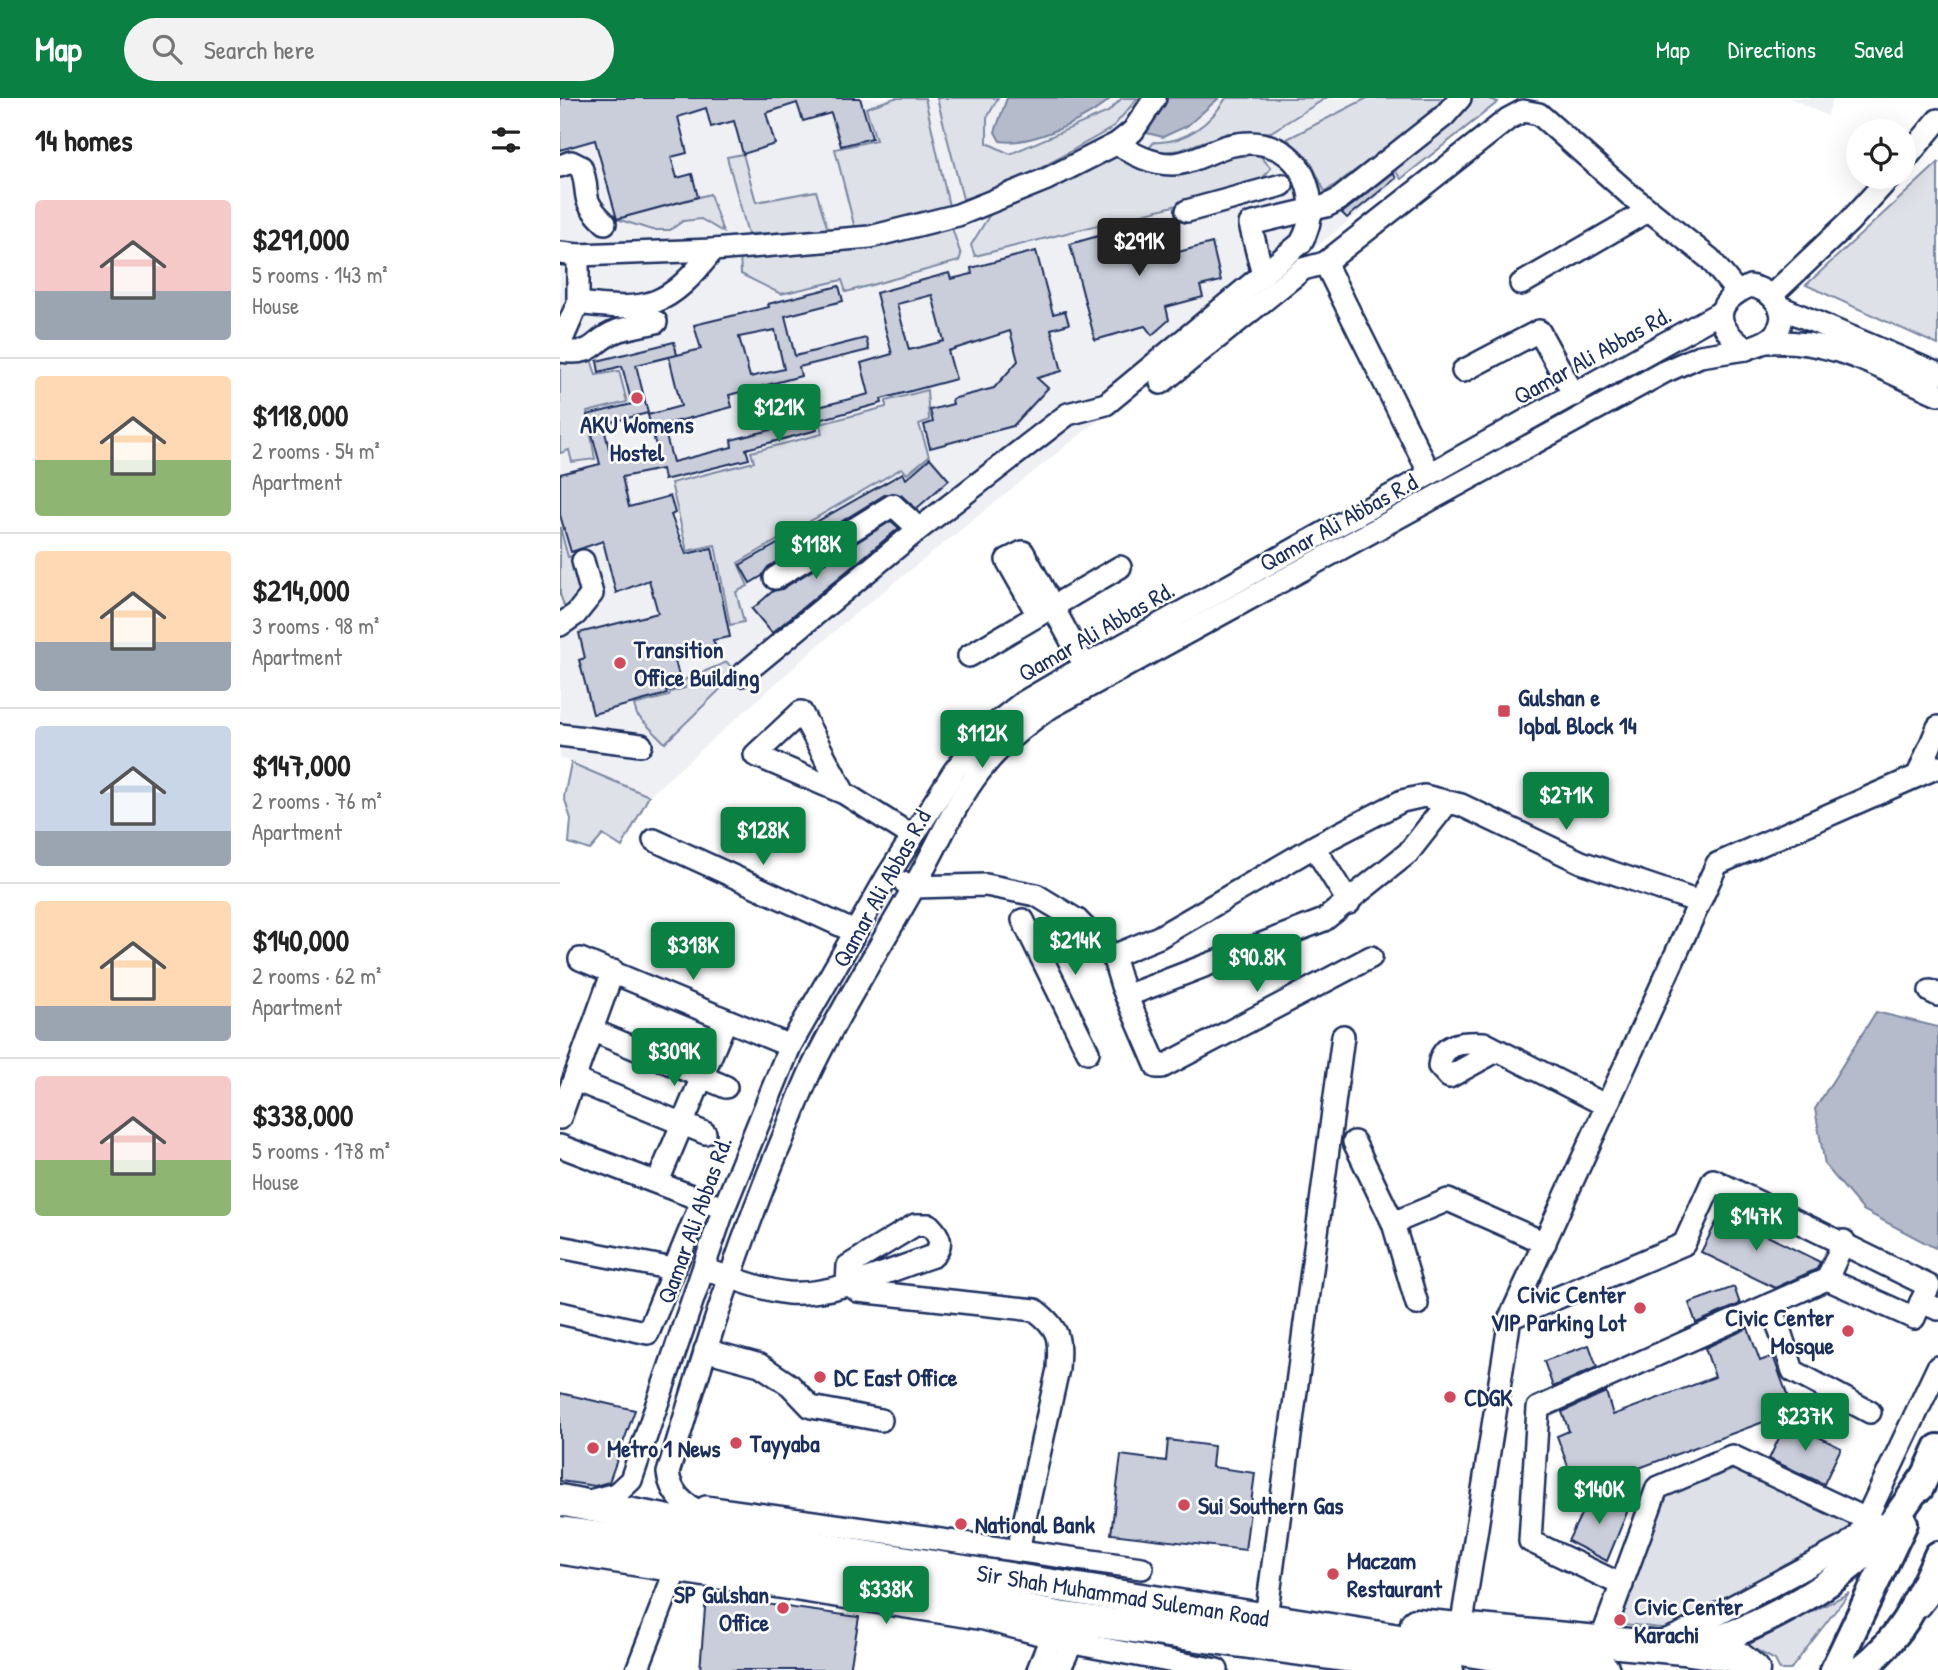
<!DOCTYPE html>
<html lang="en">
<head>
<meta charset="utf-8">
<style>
	body { margin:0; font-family:"Patrick Hand",sans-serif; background:#f2f2f2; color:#222; height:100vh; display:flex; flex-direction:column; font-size:26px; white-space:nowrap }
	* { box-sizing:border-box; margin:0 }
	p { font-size:23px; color:#767676 }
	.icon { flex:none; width:38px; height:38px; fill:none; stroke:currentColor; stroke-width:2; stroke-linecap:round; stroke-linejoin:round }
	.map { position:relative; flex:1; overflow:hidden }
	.drawer { display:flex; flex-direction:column; background:#fff; width:560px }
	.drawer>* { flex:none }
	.controls { position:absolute; left:1286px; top:21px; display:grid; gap:14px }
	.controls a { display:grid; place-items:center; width:70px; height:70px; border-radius:50%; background:#fff; box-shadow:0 7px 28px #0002; font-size:35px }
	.price { position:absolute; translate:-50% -60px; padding:0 16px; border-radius:7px; background:#0b8043; color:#fff; font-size:23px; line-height:46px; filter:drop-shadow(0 2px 4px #0008) }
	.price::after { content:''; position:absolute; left:50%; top:42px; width:21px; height:16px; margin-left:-10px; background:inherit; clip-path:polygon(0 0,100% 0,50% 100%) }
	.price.current { background:#222; color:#fff }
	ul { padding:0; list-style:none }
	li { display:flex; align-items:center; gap:21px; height:175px; padding:0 35px }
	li+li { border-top:2px solid #e0e0e0 }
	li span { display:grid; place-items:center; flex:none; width:196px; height:140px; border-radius:7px; color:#555 }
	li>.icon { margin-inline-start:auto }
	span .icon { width:84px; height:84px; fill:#fffc; stroke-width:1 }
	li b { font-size:30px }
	h2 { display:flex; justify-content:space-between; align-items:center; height:84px; padding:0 35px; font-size:30px }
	header { display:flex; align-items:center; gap:42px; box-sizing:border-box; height:98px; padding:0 35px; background:#0b8043; color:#fff }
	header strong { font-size:33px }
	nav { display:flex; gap:38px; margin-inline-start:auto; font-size:24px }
	.search { width:490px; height:63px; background:#f2f2f2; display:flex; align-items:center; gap:18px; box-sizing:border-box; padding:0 24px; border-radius:38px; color:#767676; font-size:26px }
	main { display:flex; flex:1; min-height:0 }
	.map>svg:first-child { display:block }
	.built { fill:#eff0f4 }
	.green { fill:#dee1e7; stroke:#7c88a2; stroke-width:2 }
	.water { fill:#b5bbca; stroke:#77839f; stroke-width:2 }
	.building { fill:#caceda; stroke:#1b2f5e; stroke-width:2; fill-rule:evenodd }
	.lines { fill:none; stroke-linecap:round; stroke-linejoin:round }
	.minor-casing { stroke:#1b2f5e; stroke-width:26 }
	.major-casing { stroke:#1b2f5e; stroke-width:32 }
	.highway-casing { stroke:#1b2f5e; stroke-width:35 }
	.minor { stroke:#fff; stroke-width:21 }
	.major { stroke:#fff; stroke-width:26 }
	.highway { stroke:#fff; stroke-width:30 }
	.poi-dot { fill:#d1495b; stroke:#fff; stroke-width:2.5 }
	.labels { text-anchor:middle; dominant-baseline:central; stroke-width:5; stroke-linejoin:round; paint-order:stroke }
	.street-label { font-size:24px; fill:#1b2f5e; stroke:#fff }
	.poi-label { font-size:24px; font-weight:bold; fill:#1b2f5e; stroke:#fff; text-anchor:start }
</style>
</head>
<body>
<header>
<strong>Map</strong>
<div class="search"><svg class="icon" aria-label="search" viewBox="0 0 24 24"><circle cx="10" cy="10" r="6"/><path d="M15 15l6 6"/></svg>Search here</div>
<nav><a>Map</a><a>Directions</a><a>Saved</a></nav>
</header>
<main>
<section class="drawer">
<h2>14 homes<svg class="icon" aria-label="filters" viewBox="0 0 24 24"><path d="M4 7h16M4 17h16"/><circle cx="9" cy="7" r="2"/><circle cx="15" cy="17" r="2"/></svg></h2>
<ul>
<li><span style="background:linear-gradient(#f6c9c9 65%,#9aa5b1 0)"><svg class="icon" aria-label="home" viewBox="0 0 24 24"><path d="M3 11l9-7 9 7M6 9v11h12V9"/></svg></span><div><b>$291,000</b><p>5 rooms · 143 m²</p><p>House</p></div></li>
<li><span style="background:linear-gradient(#ffd9b3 60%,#8fb573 0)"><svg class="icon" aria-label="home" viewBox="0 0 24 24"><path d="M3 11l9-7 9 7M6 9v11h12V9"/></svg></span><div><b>$118,000</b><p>2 rooms · 54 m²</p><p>Apartment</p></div></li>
<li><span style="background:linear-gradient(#ffd9b3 65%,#9aa5b1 0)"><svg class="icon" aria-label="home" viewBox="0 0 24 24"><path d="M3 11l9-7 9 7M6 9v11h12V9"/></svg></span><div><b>$214,000</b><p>3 rooms · 98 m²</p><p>Apartment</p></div></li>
<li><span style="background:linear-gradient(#c9d6e8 75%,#9aa5b1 0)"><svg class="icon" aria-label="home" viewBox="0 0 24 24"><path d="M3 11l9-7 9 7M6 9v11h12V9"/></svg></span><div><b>$147,000</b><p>2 rooms · 76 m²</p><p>Apartment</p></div></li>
<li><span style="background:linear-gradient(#ffd9b3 75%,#9aa5b1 0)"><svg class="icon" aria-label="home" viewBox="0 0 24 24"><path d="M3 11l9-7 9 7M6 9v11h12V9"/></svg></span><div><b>$140,000</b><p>2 rooms · 62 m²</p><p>Apartment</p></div></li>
<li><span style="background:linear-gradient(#f6c9c9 60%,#8fb573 0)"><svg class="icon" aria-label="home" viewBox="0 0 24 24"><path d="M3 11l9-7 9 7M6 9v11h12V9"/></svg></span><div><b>$338,000</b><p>5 rooms · 178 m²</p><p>House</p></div></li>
</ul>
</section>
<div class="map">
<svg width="1378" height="1572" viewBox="0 0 1378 1572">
	<rect width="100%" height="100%" fill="#fff"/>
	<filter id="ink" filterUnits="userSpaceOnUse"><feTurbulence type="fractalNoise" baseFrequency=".0143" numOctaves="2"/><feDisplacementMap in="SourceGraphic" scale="14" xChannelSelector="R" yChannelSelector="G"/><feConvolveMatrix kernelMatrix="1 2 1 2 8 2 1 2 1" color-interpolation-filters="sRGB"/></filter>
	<g filter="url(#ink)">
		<g class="built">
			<path d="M0,0H940L938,4L285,524L89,698L0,660Z"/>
			<path d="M1230,0H1273L1267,18Z"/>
		</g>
		<g class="green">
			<path d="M335,0H365L389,108L295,131L275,51L316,42L306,10Z"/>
			<path d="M377,0H438L427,20V45L450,56L548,14L562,0H578L552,30L450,87L403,101Z"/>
			<path d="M666,0H766L711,34L668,35L620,52L602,54L588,51L594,44C624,46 651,25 666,0Z"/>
			<path d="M807,0H888L877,14L765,94L750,62L727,41Z"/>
			<path d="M906,0H927L938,4L841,81L832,68Z"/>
			<path d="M682,54L698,55L711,70L697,87L415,158L411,147L432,113L524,74L553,55L590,73L616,75Z"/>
			<path d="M183,56L196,104L256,93L268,132L188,136L167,59Z"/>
			<path d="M1378,65V247L1246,187Z"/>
			<path d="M150,96L163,134L141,121L123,123L110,132H92L57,121Z"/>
			<path d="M392,130L401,157L399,163L286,194L282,182L221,196L181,176L180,156L344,141Z"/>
			<path d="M31,261L36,277L59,273L67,304L27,314L35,361L12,364L9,352L0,355V265Z"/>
			<path d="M367,292L369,322L359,326L369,358L347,376L342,370L178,465L188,488L176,494L184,524L170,527L155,447L127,453L111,385L194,364L191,354L262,336L260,326L326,309V303Z"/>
			<path d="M0,429L8,459L16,457L26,496L7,516L0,496Z"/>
			<path d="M167,564L176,576L105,645L77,617L74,607L109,598L110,594L125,590L124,582Z"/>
			<path d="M11,665L89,698L62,749L43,737L30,752L9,745L11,721L4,699Z"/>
			<path d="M1180,1369L1290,1419L1295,1438L1110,1531L1046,1524L1105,1399Z"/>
			<path d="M1289,1495L1230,1572H1220L1215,1562L1187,1547Z"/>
		</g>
		<g class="water">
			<path d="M447,0H551C529,21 470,48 440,43L435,34Z"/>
			<path d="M603,0H659L627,28L603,39L587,35Z"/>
			<path d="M1316,914L1378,929V1144L1375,1150L1303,1112L1265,1067L1255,1011Z"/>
		</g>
		<g class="building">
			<path d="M0,0H300L312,40L281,48L271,15L243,23L237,5L206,15L215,46L183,56L174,23L151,29L146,10L118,19L127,55L111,59L117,80L132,76L138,99L57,121L35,42L0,52Z"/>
			<path d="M833,75L836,80L787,120L782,115Z"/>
			<path d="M602,120L611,156L652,145L661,183L640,188L643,199L606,209L609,222L592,237L585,228L535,242L510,146Z"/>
			<path d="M476,153L493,216L505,213L509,226L491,231L502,273L477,280L488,290L453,328L370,350L364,327L373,324L370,312L393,306L392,301L434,290L458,263L450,233L388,253L396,281L321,301L322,305L255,323L257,332L186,351L189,361L104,382L102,371L62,379L69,409L110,398L115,415L111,417L126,456L152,450L170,539L153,542L157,552L115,563L122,589L106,593L107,596L33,616L19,562L25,560L19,535L98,515L89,482L56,495L43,443L11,454L0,417V376L40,366L27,317L72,306L62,268L39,274L37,263L114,244L117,257L76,267L88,315L43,326L52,363L97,352L88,317L121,308L109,259L141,251L134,227L209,209L208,206L279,188L283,203L225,218L235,258L306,240L309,252L239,269L241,278L169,297L172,309L103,327L113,364L172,349L171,342L242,324L239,314L309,296L301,265L332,256L316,195L389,175L391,181L412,176L411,170ZM372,197L384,243L349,252L337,206ZM215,232L224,271L190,279L179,239Z"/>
			<path d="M370,360L389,382L356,411L341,397L326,396L208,469L202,478L190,485L180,467L343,375L346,381Z"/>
			<path d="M331,423L339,430L212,535L192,511L213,493L222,491Z"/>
			<path d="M1161,1115L1260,1164L1257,1171L1215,1190L1141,1154Z"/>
			<path d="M1174,1189L1180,1206L1136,1225L1129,1205Z"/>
			<path d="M1188,1230L1200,1263L1213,1258L1233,1313L1017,1393L997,1338L1009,1333L1002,1314L1046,1294L1053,1317L1155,1279L1145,1250Z"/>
			<path d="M1029,1247L1037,1269L993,1289L984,1263Z"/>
			<path d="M0,1295L75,1312L49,1384L35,1388L0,1383Z"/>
			<path d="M1227,1323L1281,1350L1264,1386L1209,1361Z"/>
			<path d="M608,1342L654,1348L652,1369L695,1375L685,1452L551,1436L561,1357L606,1363Z"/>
			<path d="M1032,1394L1068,1412L1047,1463L1008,1443Z"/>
			<path d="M146,1498L299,1519L290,1572H140Z"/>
		</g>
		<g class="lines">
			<g class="minor-casing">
				<g id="minor">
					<path d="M1344,63L1378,22"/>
					<path d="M0,68L11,64L21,69C32,98 17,98 45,125"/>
					<path d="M627,113L722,87"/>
					<path d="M0,155L18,157L153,152"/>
					<path d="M765,165L870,376"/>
					<path d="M703,177L690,126L766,108L778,102L884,18L900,0"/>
					<path d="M961,186L1089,112"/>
					<path d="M1190,188C1212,192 1233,214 1215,236C1208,245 1196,247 1186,251C1154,227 1151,206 1190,188Z"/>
					<path d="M1212,197L1289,124L1330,79"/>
					<path d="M18,205C88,214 108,210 153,152L310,139L398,117L487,81L558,45L573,33L595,0"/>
					<path d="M1220,209L1378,276"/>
					<path d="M1206,244C1273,240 1319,270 1378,296"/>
					<path d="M0,246L18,205V157"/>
					<path d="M0,253C38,258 30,243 57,233C69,229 83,227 96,224"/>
					<path d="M903,273L979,233L1014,297"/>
					<path d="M601,285L743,171L765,165L948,21L963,13L979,16L1069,96L1150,161L1177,194"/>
					<path d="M215,480L333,407L359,431"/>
					<path d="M478,517L447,462L463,454L532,581"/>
					<path d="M0,527L16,516L32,496L23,463"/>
					<path d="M409,558L560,469"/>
					<path d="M182,577L359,431L508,316L546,306L741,145C752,125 754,106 746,84C734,50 701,39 668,48C650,53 630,66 612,66C593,66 572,57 558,45"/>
					<path d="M0,637L81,647"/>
					<path d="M1358,677L1378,629"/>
					<path d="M284,695L241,614L195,657L284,695L352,738"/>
					<path d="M94,742L295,834"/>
					<path d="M761,760L789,805"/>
					<path d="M345,785L354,789L426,787L476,797L517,822L553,858L562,888L597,969H602L811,859"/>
					<path d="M463,822L528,954"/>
					<path d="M475,845L517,822"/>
					<path d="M553,858L599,839L757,747L842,703L864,698L901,707L1021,764L1139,804"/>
					<path d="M20,861L230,948"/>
					<path d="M1370,893L1378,897"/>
					<path d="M566,898L764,822L848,755L888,704"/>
					<path d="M34,933L166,989"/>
					<path d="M938,952L889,979L879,968C882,944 903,944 924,945L1047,1008"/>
					<path d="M15,982L145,1035"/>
					<path d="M0,1020L53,873"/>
					<path d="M794,1044L833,1125L857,1206"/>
					<path d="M0,1048L155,1107"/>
					<path d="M102,1074L166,922"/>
					<path d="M833,1125L888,1102L985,1145"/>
					<path d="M1284,1143L1267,1181L1354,1220L1361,1204"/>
					<path d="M0,1149L113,1171"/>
					<path d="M155,1175C178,1181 204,1193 228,1195C273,1198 330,1172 373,1158C384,1146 380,1138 369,1127H355L288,1168L287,1185"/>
					<path d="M287,1185L298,1193L475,1212C500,1231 500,1240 498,1271L458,1452"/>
					<path d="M1211,1206L1233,1273L1310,1314"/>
					<path d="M0,1215L88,1235L142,1103"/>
					<path d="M950,1220L1124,1146L1153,1082L1369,1188L1361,1204L1378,1211"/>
					<path d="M145,1252L200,1267L230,1287L251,1309L321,1322"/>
					<path d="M26,1404L56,1396L71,1382L164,1110L230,948L327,779L395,672L430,630L462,605L525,568L1161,214"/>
					<path d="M146,1409L582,1470"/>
					<path d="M167,1426C140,1413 113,1408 108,1375C142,1261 177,1149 223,1040C234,1014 243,987 256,962C284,905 319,851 350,796C398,712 405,667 491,609L1104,274L1140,258L1186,251"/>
					<path d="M0,1455L424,1521L513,1545L657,1572"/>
					<path d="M1062,1487L970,1443L978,1310L1267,1181"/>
					<path d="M707,1512L783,938"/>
					<path d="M901,1531L950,1220L1157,766L1378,669"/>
					<path d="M1040,1545L1097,1390L1172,1358L1319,1427"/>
					<path d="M1097,1546L1121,1536L1287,1447L1299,1436L1378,1269"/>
					<path d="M77,1572L115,1474"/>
					<path d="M478,1572L495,1529"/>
					<path d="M499,1572L517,1534"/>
				</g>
			</g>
			<g class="major-casing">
				<g id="major">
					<path d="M1360,1390L1378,1350"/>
					<path d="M1125,1550C1184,1538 1256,1499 1301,1459C1328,1435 1347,1403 1368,1374"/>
					<path d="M1274,1572L1344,1425"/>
					<path d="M1300,1572C1343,1538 1356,1506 1378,1457"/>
				</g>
			</g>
			<g class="highway-casing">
				<g id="highway">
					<path d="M0,1402L197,1440L940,1558L1044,1572"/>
					<path d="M0,1434L173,1459L499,1519L888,1572"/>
					<path d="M1357,1505L1378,1478"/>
					<path d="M856,1526L1123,1551L1178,1559L1194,1572"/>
				</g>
			</g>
			<use href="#minor" class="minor"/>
			<use href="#major" class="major"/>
			<use href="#highway" class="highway"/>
		</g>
	</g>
	<g class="poi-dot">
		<circle cx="77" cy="300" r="7"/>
		<circle cx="60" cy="565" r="7"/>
		<rect x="937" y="606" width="14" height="14" rx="3.5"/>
		<circle cx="1080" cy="1210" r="7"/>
		<circle cx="1288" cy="1233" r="7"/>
		<circle cx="260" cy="1279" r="7"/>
		<circle cx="890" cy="1299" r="7"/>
		<circle cx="176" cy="1345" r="7"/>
		<circle cx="33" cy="1350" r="7"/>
		<circle cx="624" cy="1407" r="7"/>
		<circle cx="401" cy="1426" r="7"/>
		<circle cx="773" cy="1476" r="7"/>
		<circle cx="223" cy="1510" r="7"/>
		<circle cx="1060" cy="1522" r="7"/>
	</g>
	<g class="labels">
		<g class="street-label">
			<text transform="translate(1032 257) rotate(-29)">Qamar Ali Abbas Rd.</text>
			<text transform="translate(778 424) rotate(-29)">Qamar Ali Abbas R.d</text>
			<text transform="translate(536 533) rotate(-30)">Qamar Ali Abbas Rd.</text>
			<text transform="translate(321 790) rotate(-61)">Qamar Ali Abbas R.d</text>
			<text transform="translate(134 1122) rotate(-70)">Qamar Ali Abbas Rd.</text>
			<text transform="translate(563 1497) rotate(9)">Sir Shah Muhammad Suleman Road</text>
		</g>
		<g class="poi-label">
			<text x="77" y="326" text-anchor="middle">AKU Womens<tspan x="77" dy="28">Hostel</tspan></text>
			<text x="74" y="551">Transition<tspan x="74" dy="28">Office Building</tspan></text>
			<text x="958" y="599">Gulshan e<tspan x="958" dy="28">Iqbal Block 14</tspan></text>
			<text x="1066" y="1196" text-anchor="end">Civic Center<tspan x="1066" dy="28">VIP Parking Lot</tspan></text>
			<text x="1274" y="1219" text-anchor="end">Civic Center<tspan x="1274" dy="28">Mosque</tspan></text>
			<text x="274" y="1279">DC East Office</text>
			<text x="904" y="1299">CDGK</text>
			<text x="190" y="1345">Tayyaba</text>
			<text x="47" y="1350">Metro 1 News</text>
			<text x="638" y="1407">Sui Southern Gas</text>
			<text x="415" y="1426">National Bank</text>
			<text x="787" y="1462">Maczam<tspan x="787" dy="28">Restaurant</tspan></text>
			<text x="209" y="1496" text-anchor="end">SP Gulshan<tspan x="209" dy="28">Office</tspan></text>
			<text x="1074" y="1508">Civic Center<tspan x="1074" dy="28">Karachi</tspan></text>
		</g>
	</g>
</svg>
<div class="controls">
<a><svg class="icon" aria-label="locate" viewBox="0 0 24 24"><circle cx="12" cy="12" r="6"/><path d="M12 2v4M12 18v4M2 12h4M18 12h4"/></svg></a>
</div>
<b class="price current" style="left:579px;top:180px">$291K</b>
<b class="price" style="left:219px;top:346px">$121K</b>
<b class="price" style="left:256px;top:483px">$118K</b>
<b class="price" style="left:422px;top:672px">$112K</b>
<b class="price" style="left:1006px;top:734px">$271K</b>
<b class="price" style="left:203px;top:769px">$128K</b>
<b class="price" style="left:515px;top:879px">$214K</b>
<b class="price" style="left:133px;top:884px">$318K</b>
<b class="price" style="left:697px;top:896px">$90.8K</b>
<b class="price" style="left:114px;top:990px">$309K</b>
<b class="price" style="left:1196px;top:1155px">$147K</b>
<b class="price" style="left:1245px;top:1355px">$237K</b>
<b class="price" style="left:1039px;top:1428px">$140K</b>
<b class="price" style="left:326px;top:1528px">$338K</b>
</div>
</main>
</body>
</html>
